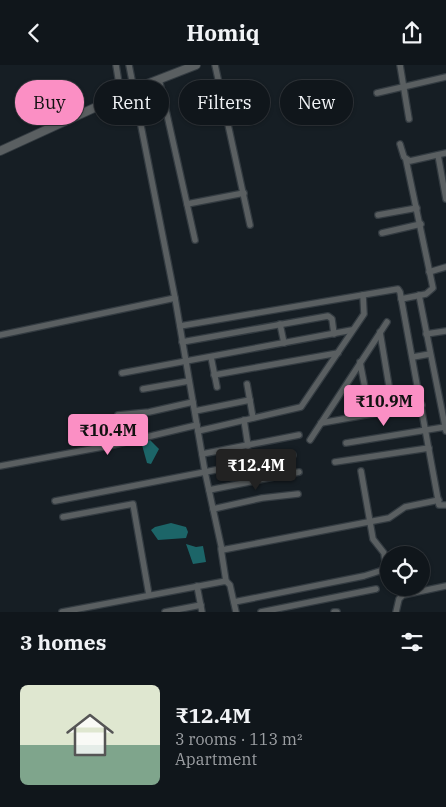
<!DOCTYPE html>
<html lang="en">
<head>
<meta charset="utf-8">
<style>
	body { margin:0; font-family:"IBM Plex Serif",serif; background:#191f24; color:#f1f3f6; height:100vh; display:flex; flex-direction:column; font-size:19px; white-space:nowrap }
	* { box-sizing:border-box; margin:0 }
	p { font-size:16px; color:#9c9fa3 }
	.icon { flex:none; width:28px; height:28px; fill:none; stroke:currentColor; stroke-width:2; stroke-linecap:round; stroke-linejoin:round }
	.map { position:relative; height:547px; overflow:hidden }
	.panel { display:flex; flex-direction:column; background:#10161b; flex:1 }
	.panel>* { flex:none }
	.guide { position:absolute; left:15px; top:15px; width:416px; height:45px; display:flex; gap:10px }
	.controls { position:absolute; left:380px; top:481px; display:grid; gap:10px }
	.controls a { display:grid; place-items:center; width:50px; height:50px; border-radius:50%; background:#10161b; box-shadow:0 1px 4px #0004,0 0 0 1px #30353a; font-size:25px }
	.price { position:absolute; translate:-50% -42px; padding:0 11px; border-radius:5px; background:#fb8fc4; color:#111; font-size:16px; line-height:32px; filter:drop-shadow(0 1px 2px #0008) }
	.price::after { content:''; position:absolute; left:50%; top:30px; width:15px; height:11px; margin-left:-8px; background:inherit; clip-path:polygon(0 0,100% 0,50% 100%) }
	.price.selected { background:#222; color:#fff }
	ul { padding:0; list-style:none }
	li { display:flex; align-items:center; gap:15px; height:125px; padding:0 20px }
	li+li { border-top:1px solid #30353a }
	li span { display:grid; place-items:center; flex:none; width:140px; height:100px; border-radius:8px; color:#555 }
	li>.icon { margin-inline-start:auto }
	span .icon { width:60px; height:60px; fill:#fffc; stroke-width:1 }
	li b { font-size:21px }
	h2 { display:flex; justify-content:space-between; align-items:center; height:60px; padding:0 20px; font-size:21px }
	.pill { padding:0 18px; border-radius:22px; background:#10161b; box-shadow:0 1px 4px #0004,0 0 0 1px #30353a; font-size:18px; line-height:45px }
	.pill.selected { background:#fb8fc4; color:#111 }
	header { display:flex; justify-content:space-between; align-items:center; height:65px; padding:0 20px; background:#10161b; font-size:22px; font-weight:800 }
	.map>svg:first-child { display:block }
	.water { fill:#1c6568 }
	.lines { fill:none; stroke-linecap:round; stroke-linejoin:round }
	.minor-casing { stroke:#333b41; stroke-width:8 }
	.tertiary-casing { stroke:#333b41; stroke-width:10 }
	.minor { stroke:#5a5f61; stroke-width:5.5 }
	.tertiary { stroke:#5a5f61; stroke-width:8 }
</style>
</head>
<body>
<header><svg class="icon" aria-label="back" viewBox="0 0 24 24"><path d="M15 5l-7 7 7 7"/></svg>Homiq<svg class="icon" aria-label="share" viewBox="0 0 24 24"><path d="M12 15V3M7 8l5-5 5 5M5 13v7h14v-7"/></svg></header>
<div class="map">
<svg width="446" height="547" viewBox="0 0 446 547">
	<rect width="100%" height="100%" fill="#161e24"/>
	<g class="water">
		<path d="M149,374L159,384L151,399L147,398L142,380L143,375Z"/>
		<path d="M171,458L186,462L188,467L186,473L158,475L151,465L155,462Z"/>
		<path d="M186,479L196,482L203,481L206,497L193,499Z"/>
	</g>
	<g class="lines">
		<g class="minor-casing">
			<g id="minor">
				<path d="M116,0L121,31"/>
				<path d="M129,0L175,233L205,407L222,485L389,453L405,442L439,435"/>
				<path d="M215,0L250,160"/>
				<path d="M400,0L409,54"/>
				<path d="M159,14L195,175"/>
				<path d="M377,28L446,12"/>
				<path d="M400,79L404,92L410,96L446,88"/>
				<path d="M438,90L446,134"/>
				<path d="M187,139L244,128"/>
				<path d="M378,150L417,143"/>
				<path d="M382,168L421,159"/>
				<path d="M429,207L446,202"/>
				<path d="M419,230L446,366"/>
				<path d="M401,234L426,229L433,223L406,95"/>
				<path d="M280,259L284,278"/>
				<path d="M180,261L398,224L400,227L439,440H446"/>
				<path d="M380,267L393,345"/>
				<path d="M426,269L446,266"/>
				<path d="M0,270L175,233"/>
				<path d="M182,277L328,251L332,254L334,269"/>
				<path d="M211,292L217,322"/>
				<path d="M413,292L430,289"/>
				<path d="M360,297L370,349"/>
				<path d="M122,308L352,265"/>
				<path d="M214,310L338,288"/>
				<path d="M247,319L253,353"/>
				<path d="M143,324L189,316"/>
				<path d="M195,346L250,335"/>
				<path d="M118,350L149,347L193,337"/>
				<path d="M244,355L248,381"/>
				<path d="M321,358L422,340"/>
				<path d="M198,366L301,342L364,249L363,230"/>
				<path d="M310,375L387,257"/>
				<path d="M346,378L445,362"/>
				<path d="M202,389L299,370"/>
				<path d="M335,397L429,383"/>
				<path d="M0,401L113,380L197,360"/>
				<path d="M209,425L299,407"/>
				<path d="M55,436L293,390"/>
				<path d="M213,444L262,433L298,429"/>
				<path d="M63,452L133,439L149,530"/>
				<path d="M221,484L226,516"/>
				<path d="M197,521L202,547"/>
				<path d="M234,537L364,511L386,504L384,488L373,474L361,406"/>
				<path d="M62,547L226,516L230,520L236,547"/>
				<path d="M165,547L201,540"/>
				<path d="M261,547L376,524"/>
				<path d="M334,547H337"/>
				<path d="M396,547L399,534L403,530L446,521"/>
			</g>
		</g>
		<g class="tertiary-casing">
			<path id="tertiary" d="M0,86L142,21L196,0"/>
		</g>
		<use href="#minor" class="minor"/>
		<use href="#tertiary" class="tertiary"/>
	</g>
</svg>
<div class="controls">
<a><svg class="icon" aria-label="locate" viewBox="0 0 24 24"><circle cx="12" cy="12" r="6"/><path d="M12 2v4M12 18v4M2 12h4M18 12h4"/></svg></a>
</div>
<b class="price" style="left:384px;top:362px">₹10.9M</b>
<b class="price" style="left:108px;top:391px">₹10.4M</b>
<b class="price selected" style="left:256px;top:426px">₹12.4M</b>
<div class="guide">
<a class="pill selected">Buy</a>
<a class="pill">Rent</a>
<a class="pill">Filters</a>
<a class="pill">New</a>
</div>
</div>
<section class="panel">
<h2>3 homes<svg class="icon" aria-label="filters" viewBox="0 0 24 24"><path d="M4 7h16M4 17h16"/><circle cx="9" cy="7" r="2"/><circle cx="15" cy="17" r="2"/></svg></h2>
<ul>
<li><span style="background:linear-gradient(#dfe7d0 60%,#7fa58c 0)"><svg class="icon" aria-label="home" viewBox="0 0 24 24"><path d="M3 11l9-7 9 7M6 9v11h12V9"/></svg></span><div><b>₹12.4M</b><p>3 rooms · 113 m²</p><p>Apartment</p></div></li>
</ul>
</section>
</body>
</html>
